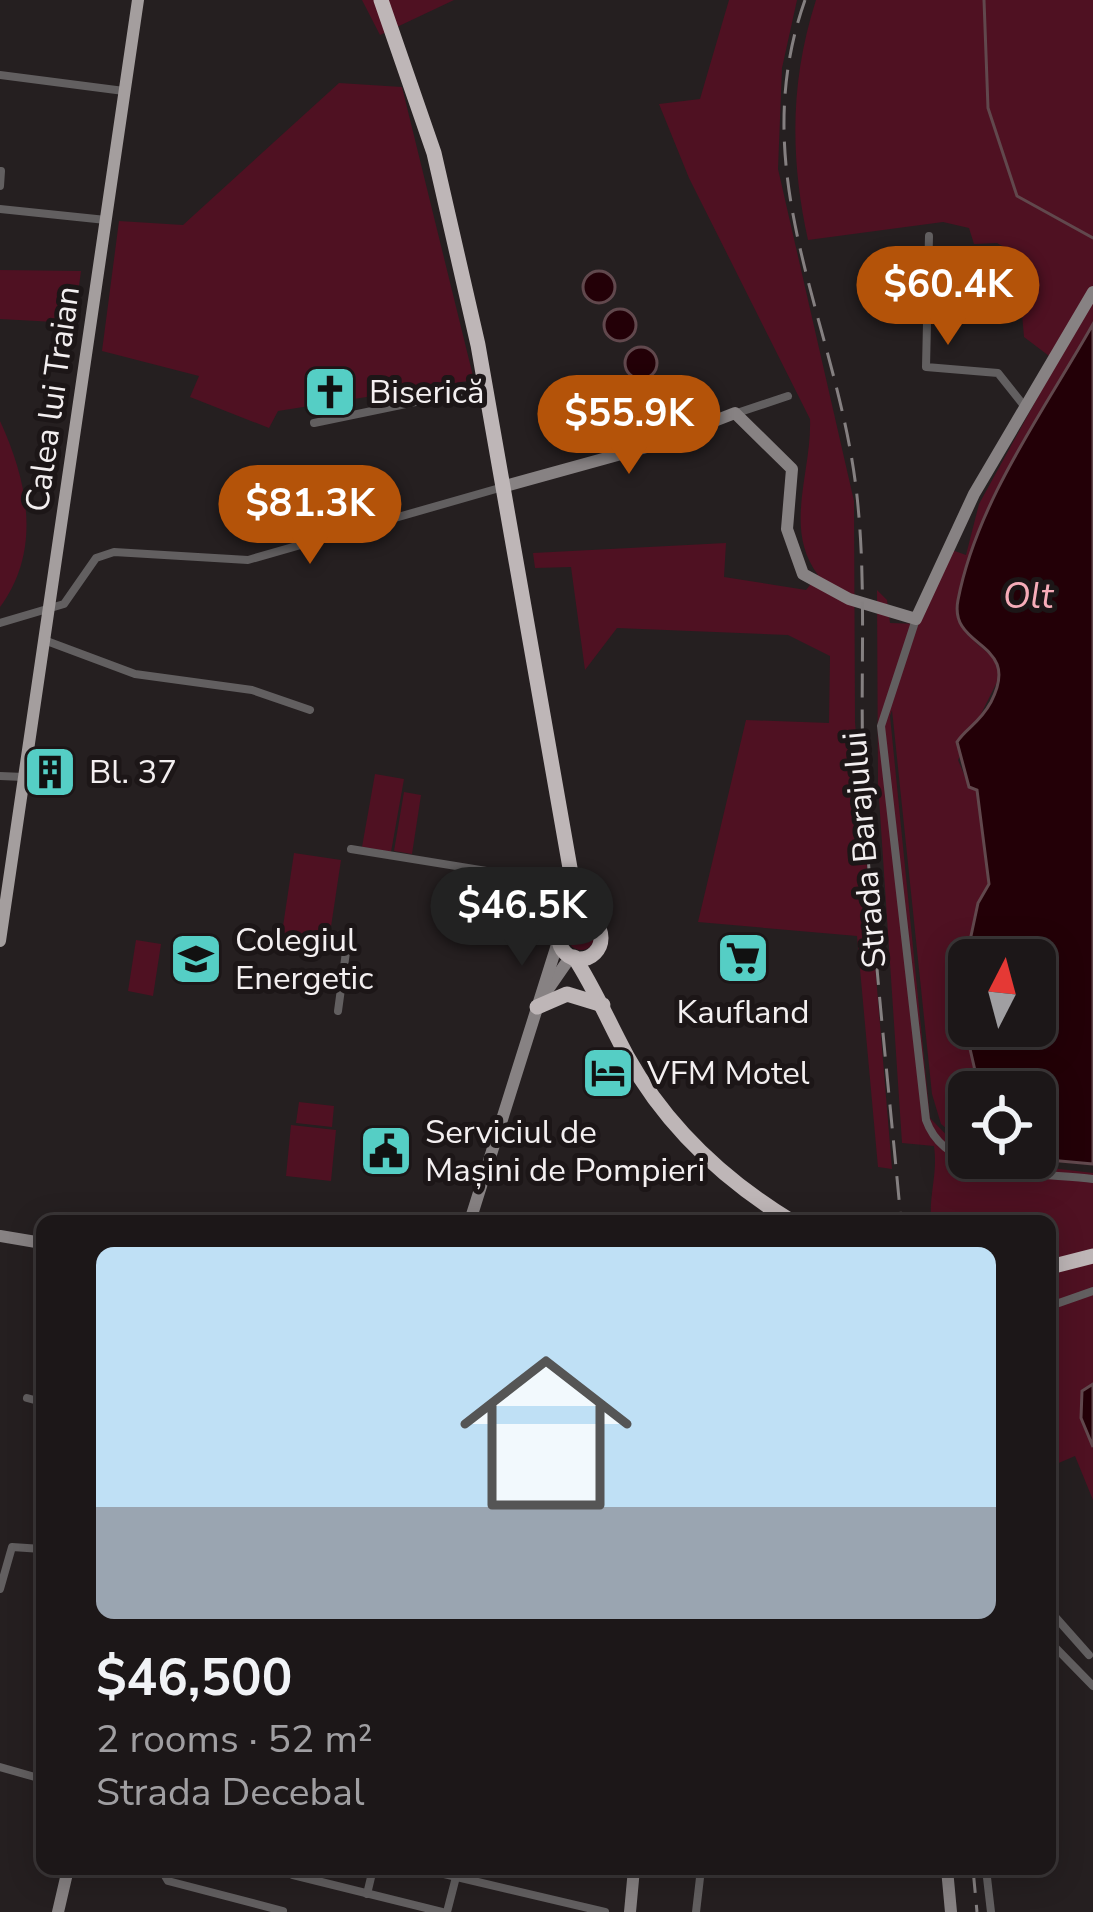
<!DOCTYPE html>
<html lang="en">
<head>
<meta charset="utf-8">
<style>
	body { margin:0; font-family:"Nunito Sans",sans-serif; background:#292425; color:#f1f3f6; height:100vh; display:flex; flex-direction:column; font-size:45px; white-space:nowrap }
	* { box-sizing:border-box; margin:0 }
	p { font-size:39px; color:#a09fa2 }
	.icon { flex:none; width:66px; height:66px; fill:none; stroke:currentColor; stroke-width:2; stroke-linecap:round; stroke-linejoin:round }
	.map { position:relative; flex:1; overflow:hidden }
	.details { position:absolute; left:36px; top:1215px; width:1020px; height:660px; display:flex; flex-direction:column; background:#1c1718; border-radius:18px; box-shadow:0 6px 30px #0003,0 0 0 3px #3a3637 }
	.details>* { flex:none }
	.needle { width:78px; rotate:6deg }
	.tools { position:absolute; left:948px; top:939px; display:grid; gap:24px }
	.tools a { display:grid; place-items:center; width:108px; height:108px; border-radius:18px; background:#1c1718; box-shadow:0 6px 30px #0003,0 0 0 3px #3a3637; font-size:60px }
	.price { position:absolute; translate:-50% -102px; padding:0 27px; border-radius:42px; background:#b45309; color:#fff; font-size:39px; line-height:78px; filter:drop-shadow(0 3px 6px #0008) }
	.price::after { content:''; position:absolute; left:50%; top:72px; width:36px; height:27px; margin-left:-18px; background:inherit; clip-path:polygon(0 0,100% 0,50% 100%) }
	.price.selected { background:#222; color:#fff }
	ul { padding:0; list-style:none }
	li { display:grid; align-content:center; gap:24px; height:636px; padding:0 60px }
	li span { display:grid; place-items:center; height:372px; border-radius:18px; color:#555 }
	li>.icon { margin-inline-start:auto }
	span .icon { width:216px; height:216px; fill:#fffc; stroke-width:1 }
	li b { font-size:51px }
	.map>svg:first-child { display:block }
	.green { fill:#4f1122 }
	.water { fill:#230007; stroke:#61484d; stroke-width:3; fill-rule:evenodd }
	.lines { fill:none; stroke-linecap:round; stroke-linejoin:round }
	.stream { stroke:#61484d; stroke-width:3 }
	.street { stroke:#625f60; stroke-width:8 }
	.secondary { stroke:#878283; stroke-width:12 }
	.primary { stroke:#a49e9e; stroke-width:12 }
	.highway { stroke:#beb6b7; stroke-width:15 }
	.rail { stroke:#858081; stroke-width:3; stroke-dasharray:24 12; stroke-linecap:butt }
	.labels { text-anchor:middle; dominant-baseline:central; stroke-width:10; stroke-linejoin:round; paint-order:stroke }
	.poi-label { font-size:33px; fill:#f3eff0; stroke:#1c1617; text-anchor:start }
	.street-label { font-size:33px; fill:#f3eff0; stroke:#1c1617 }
	.water-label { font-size:36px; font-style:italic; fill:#f6acb8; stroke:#1c1617 }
</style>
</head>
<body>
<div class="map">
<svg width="1093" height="1912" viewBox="0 0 1093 1912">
	<rect width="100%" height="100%" fill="#251f20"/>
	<g class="green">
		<path d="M362,0H454L380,35Z"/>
		<path d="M729,0H797L782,68L778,169L854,501L855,722L892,1169L878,1167L857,936L698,922L746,720L829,723L830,656L788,635L617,628L585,670L571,567L535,568L533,553L726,543L724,577L806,590L818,575C783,528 812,473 810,419L689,178L659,104L700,99Z"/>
		<path d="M816,0H1093V324L985,515L956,607L975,642L1000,663L1001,674L958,760L969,786L977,790L989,884L978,903L958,997L980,1092H969V1147L941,1124L932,1094L892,710L890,716L930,1118L969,1158L1093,1173V1384L1082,1391L1093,1447V1500L1075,1456L1054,1465L1050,1456V1221H931C929,1193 938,1173 934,1146L902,1143L878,783L877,590L887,600L890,623L919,624L949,549L966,555L979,504L1057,362L1024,337L1017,254L997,243L974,244L969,228L943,222L808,240C790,158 790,81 816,0Z"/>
		<path d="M339,83L402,87L474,380L278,411L269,428L190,397L199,376L102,351L119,221L183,225Z"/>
		<path d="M0,270L81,271L74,323L0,319Z"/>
		<path d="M0,421C28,482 42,550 0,607Z"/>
		<path d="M375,774L404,779L391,852L362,847Z"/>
		<path d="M404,792L421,795L412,854L394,851Z"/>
		<path d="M294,853L341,860L329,940L282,933Z"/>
		<circle cx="581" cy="937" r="13"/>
		<path d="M136,940L161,944L153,996L128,991Z"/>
		<path d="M299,1102L334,1106L332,1127L296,1123Z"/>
		<path d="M291,1125L336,1130L331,1181L286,1176Z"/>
	</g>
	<g class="water">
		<circle cx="599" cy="287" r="16"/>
		<circle cx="620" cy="325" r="16"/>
		<path d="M1093,324V1164L1027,1158H1035V1092H980L958,997L978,903L989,884L977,790L969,787L957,742C966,728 979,724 991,702C1023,640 948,650 958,600C977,501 1044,411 1093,324ZM969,960H1035V1026H969Z"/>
		<circle cx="641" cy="363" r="16"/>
		<circle cx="660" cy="398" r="16"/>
		<path d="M1093,1384V1447L1081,1418L1082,1391Z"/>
	</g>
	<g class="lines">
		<path class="stream" d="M984,0L988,108L1017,196L1093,238"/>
		<g class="street">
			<path d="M0,75L124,91"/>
			<path d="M0,186L1,171"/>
			<path d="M0,209L106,220"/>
			<path d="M929,236L926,367L998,373L1025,407"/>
			<path d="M737,413L788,396"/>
			<path d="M314,423L483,388"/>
			<path d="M916,619L881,726L926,1120C947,1180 1040,1172 1093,1179"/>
			<path d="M0,623L64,604L96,558L114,552L248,560L503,487"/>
			<path d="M44,640L135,674L252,690L310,710"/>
			<path d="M0,776L24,777"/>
			<path d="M351,849L573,885"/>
			<path d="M338,1011L348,937"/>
			<path d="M1050,1312L1056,1304L1093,1291"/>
			<path d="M27,1398L42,1402"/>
			<path d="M0,1589L12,1547L42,1549"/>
			<path d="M1050,1611L1089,1655"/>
			<path d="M1050,1642L1093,1686"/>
			<path d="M0,1767L42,1779"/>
			<path d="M161,1869L168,1881L283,1911"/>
			<path d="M423,1869L605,1912"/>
			<path d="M986,1869L991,1912"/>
			<path d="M293,1875L442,1912"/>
			<path d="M367,1894L373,1869"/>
			<path d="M447,1912L456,1877"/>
			<path d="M696,1912L701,1869"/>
		</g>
		<g class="secondary">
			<path d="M505,486L650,446L735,413L792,469L787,529L803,574L849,599L916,619L974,494L1093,292"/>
			<path d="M544,995L571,956"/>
			<path d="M470,1221L561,932"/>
			<path d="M0,1236L42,1243"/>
			<path d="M947,1869L951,1912"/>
			<path d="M58,1912L68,1869"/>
			<path d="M630,1912L634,1869"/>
		</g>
		<path class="primary" d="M0,941L138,0"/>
		<g class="highway">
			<path d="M381,0L434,153L478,345L573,885L589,919"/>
			<circle cx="580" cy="938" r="21"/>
			<path d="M574,957C595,989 609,1023 627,1056C666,1126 724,1180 791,1221"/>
			<path d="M537,1007L567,994L603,1005"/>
			<path d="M1050,1267L1093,1256"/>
		</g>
		<g class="rail">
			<path d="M805,0C741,181 842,329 858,506C867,599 859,693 864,787C871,932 888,1077 901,1221"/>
			<path d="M973,1869L977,1912"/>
		</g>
	</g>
	<defs>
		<g id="church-square" transform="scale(2.7)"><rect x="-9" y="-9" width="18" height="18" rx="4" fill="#55cec5" stroke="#1c1617"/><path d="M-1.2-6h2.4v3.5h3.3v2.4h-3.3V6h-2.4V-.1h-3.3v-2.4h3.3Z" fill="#111"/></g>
		<g id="building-square" transform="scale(2.7)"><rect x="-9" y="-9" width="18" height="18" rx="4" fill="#55cec5" stroke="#1c1617"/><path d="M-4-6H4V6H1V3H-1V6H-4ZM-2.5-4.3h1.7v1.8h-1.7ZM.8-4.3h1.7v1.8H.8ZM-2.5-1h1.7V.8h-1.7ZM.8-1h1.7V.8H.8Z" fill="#111"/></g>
		<g id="supermarket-square" transform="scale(2.7)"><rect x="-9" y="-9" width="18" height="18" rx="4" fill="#55cec5" stroke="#1c1617"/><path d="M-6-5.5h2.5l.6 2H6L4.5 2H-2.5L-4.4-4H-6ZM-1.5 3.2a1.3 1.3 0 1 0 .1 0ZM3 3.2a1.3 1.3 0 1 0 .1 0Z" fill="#111"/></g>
		<g id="school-square" transform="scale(2.7)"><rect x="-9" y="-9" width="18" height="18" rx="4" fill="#55cec5" stroke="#1c1617"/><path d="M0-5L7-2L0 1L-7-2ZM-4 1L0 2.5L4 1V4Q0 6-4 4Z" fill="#111"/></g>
		<g id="hotel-square" transform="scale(2.7)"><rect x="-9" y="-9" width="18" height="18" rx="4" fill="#55cec5" stroke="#1c1617"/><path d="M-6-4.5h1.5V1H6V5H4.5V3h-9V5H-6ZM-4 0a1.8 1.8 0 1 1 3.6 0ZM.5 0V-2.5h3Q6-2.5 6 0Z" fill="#111"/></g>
		<g id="civic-square" transform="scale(2.7)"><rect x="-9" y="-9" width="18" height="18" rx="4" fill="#55cec5" stroke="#1c1617"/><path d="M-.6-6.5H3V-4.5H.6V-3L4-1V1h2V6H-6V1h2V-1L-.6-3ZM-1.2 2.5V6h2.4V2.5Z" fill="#111"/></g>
	</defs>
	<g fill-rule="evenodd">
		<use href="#church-square" x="330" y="392"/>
		<use href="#building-square" x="50" y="772"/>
		<use href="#supermarket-square" x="743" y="958"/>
		<use href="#school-square" x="196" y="959"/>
		<use href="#hotel-square" x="608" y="1073"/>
		<use href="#civic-square" x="386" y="1151"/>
	</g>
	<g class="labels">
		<g class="poi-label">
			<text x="369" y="392">Biserică</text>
			<text x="89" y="772">Bl. 37</text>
			<text x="235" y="940">Colegiul<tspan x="235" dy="38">Energetic</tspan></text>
			<text x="743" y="1012" text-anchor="middle">Kaufland</text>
			<text x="647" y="1073">VFM Motel</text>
			<text x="425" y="1132">Serviciul de<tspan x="425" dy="38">Mașini de Pompieri</tspan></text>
		</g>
		<g class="street-label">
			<text transform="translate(53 399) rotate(-82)">Calea lui Traian</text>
			<text transform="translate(865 850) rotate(-95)">Strada Barajului</text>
		</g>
		<g class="water-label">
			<text x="1028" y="596">Olt</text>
		</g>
	</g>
</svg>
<div class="tools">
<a><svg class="needle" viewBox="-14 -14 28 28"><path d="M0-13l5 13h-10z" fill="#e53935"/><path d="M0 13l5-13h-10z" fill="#a09fa2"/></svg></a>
<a><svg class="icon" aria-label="locate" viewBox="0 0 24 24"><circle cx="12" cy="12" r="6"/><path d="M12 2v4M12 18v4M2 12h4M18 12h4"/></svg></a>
</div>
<b class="price" style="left:948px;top:348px">$60.4K</b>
<b class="price" style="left:629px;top:477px">$55.9K</b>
<b class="price" style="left:310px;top:567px">$81.3K</b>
<b class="price selected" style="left:522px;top:969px">$46.5K</b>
<section class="details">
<ul>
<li><span style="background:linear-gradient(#bfe0f5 70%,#9aa5b1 0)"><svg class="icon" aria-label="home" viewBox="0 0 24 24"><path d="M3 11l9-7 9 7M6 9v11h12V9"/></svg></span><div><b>$46,500</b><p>2 rooms · 52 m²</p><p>Strada Decebal</p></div></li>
</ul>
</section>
</div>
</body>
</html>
